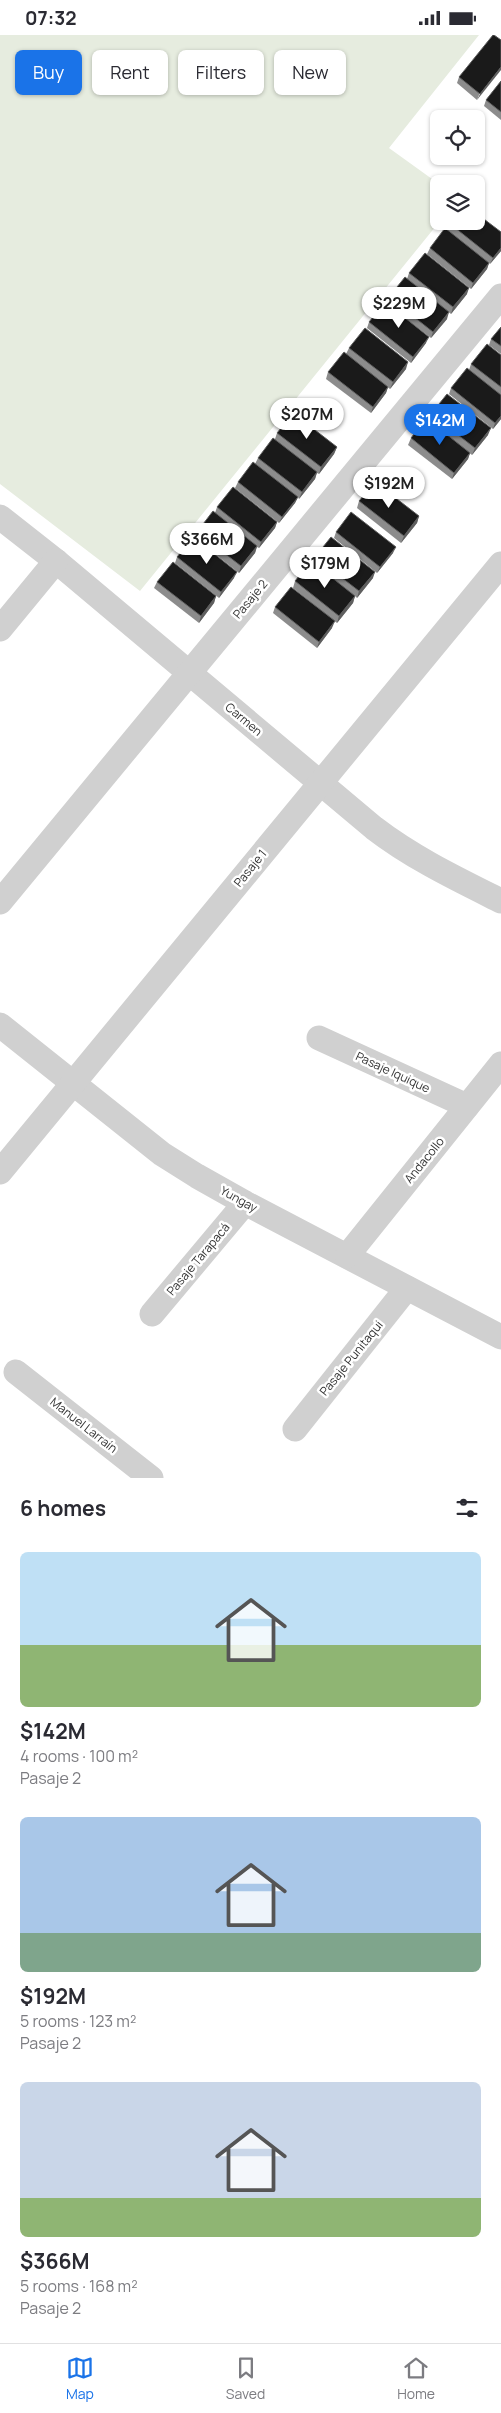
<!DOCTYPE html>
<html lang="en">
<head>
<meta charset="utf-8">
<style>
	body { margin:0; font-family:Manrope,sans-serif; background:#f7f7f7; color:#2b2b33; height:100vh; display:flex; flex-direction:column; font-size:19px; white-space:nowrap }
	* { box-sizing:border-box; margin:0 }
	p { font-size:16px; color:#7c7c81 }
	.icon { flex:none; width:28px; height:28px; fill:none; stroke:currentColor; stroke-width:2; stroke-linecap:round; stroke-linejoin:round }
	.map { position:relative; height:1443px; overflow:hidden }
	.side { display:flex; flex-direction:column; background:#fff; flex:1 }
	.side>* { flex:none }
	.guide { position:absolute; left:15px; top:15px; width:471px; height:45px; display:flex; gap:10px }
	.buttons { position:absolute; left:430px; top:75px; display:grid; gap:10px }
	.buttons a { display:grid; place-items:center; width:55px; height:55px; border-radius:8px; background:#fff; box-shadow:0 1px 4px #0004; font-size:25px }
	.price { position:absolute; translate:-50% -42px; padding:0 11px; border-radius:18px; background:#fff; color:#222; font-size:16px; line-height:32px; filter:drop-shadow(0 1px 2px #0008) }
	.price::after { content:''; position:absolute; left:50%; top:30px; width:15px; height:11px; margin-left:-8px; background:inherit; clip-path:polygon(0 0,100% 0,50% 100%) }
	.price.selected { background:#1a73e8; color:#fff }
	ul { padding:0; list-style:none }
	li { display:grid; align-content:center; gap:10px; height:265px; padding:0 20px }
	li span { display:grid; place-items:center; height:155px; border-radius:8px; color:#555 }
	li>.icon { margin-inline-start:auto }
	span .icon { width:90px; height:90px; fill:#fffc; stroke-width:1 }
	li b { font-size:21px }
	h2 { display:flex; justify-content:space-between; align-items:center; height:60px; padding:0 20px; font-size:21px }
	.chip { padding:0 18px; border-radius:8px; background:#fff; box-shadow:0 1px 4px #0004; font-size:18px; line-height:45px }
	.chip.selected { background:#1a73e8; color:#fff }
	.status { display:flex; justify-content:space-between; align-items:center; height:35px; padding:0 25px; background:#fff; direction:ltr }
	.status svg { height:14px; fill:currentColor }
	.dock { display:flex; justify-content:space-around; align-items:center; height:70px; border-top:1px solid #e1e1e2; background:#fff; font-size:14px; color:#7c7c81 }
	.dock a { display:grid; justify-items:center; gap:2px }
	.dock .selected { color:#1a73e8 }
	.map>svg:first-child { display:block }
	.green { fill:#e6ecdf }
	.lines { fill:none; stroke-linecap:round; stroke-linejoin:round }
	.minor { stroke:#d0d0d0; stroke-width:25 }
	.wall { fill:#8c8c8c }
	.shaded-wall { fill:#5f5f5f }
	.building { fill:#1a1a1a; stroke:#5f5f5f }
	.labels { text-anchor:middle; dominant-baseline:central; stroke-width:5; stroke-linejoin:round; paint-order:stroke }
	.street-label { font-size:12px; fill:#333; stroke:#fff }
</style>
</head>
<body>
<div class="status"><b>07:32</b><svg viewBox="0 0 49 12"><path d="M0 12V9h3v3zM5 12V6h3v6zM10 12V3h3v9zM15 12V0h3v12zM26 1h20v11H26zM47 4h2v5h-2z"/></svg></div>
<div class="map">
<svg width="501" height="1443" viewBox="0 0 501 1443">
	<rect width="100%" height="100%" fill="#fff"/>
	<path class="green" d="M0,0H479L389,113L439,149L440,186L140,556L0,449Z"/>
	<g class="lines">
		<g class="minor">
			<path d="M0,482L56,526L374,793C413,823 457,844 501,866"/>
			<path d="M0,594L56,526"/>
			<path d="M0,867L501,261"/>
			<path d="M0,990L162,1119L197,1141L245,1168L501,1302"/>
			<path d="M319,1003L467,1071"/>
			<path d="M0,1137L501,529"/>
			<path d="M347,1221L501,1029"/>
			<path d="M152,1279L245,1168"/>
			<path d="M16,1337L151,1443"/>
			<path d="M295,1394L407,1253"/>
		</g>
	</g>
	<g class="wall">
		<path d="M501,5L477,65L457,48L459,42Z"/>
		<path d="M501,46V85L484,71L486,65Z"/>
		<path d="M449,188L501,216L490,229L489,228L487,234L471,254L427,219L430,213L447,194Z"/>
		<path d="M409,238L467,259L451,279L407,244Z"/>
		<path d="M389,262L447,284L431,303L387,269Z"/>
		<path d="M369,287L426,308L411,328L367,293Z"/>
		<path d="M501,292V319L489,310L491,304Z"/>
		<path d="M349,313L406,334L390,354L346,319Z"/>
		<path d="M501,320V384L493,394L449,359L451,353L469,335L471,329Z"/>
		<path d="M328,337L388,352L386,358L371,378L326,344Z"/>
		<path d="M431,379L488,400L472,420L428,385Z"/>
		<path d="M277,398L337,412L334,419L319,439L317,438L315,444L299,464L298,462L295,468L279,488L235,453L238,447L255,429L258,423L275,404Z"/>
		<path d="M411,403L470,418L468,424L452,444L408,410Z"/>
		<path d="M359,466L419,481L417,488L401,508L357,473Z"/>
		<path d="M217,472L277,487L275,493L259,513L257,512L255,518L239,538L195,503L197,497L215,478Z"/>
		<path d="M336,497L393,518L377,538L334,503Z"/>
		<path d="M177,522L234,543L219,563L175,528Z"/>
		<path d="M315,522L373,543L357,563L355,561L353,568L337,588L293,553L295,546L313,528Z"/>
		<path d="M157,547L216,561L214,568L199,588L154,553Z"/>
		<path d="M275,572L332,593L317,613L273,578Z"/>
	</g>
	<g class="shaded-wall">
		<path d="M501,32V35L477,65L480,59Z"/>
		<path d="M501,213V216L490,229L493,223Z"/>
		<path d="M489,228L487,234L471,254L473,248Z"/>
		<path d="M469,253L467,259L451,279L453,272Z"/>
		<path d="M449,277L447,284L431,303L433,297Z"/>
		<path d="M429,302L426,308L411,328L413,322Z"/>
		<path d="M408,327L406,334L390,354L393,347Z"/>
		<path d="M388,352L386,358L371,378L373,372Z"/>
		<path d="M501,381V384L493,394L495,388Z"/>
		<path d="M491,393L488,400L472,420L475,413Z"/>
		<path d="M337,412L334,419L319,439L321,432Z"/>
		<path d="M470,418L468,424L452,444L454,438Z"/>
		<path d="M317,437L315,444L299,464L302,457Z"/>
		<path d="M298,462L295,468L279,488L282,482Z"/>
		<path d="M419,481L417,488L401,508L404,501Z"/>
		<path d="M277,487L275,493L259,513L261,507Z"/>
		<path d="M257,511L255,518L239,538L241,531Z"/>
		<path d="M396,512L393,518L377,538L380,532Z"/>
		<path d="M237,537L234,543L219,563L221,557Z"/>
		<path d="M375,537L373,543L357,563L359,556Z"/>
		<path d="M216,561L214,568L199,588L201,581Z"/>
		<path d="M355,561L353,568L337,588L339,581Z"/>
		<path d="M335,586L332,593L317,613L319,607Z"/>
	</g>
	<g class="building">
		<path d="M493,0H494L501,5V32L480,59L459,42Z"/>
		<path d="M501,46V77L486,65Z"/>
		<path d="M476,178L501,197V213L493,223L449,188L450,186H476Z"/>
		<path d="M445,193L489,228L473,248L430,213Z"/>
		<path d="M425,218L469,253L453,272L409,238Z"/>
		<path d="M405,242L449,277L433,297L389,262Z"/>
		<path d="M385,267L429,302L413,322L369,287Z"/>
		<path d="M501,292V311L491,304Z"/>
		<path d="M365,293L408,327L393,347L349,313Z"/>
		<path d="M487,309L501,320V352L471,329Z"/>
		<path d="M344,317L388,352L373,372L328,337Z"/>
		<path d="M467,333L501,360V381L495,388L451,353Z"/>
		<path d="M447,359L491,393L475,413L431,379Z"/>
		<path d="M293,378L337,412L321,432L277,398Z"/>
		<path d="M426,383L470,418L454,438L411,403Z"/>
		<path d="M273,403L317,437L302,457L258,423Z"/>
		<path d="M253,427L298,462L282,482L238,447Z"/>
		<path d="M375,447L419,481L404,501L359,466Z"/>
		<path d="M233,452L277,487L261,507L217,472Z"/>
		<path d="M213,476L257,511L241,531L197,497Z"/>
		<path d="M351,477L396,512L380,532L336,497Z"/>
		<path d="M193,502L237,537L221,557L177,522Z"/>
		<path d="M331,502L375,537L359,556L315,522Z"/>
		<path d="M311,526L355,561L339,581L295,546Z"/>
		<path d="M173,527L216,561L201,581L157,547Z"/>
		<path d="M291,552L335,586L319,607L275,572Z"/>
	</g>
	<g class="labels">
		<g class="street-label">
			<text transform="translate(250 564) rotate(-50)">Pasaje 2</text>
			<text transform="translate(244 684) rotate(40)">Carmen</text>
			<text transform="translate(250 833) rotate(-51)">Pasaje 1</text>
			<text transform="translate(393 1037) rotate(25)">Pasaje Iquique</text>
			<text transform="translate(424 1125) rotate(-51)">Andacollo</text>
			<text transform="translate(239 1164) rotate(29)">Yungay</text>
			<text transform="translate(198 1224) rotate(-50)">Pasaje Tarapacá</text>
			<text transform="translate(351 1323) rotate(-51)">Pasaje Punitaqui</text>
			<text transform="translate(84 1390) rotate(38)">Manuel Larraín</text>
		</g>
	</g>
</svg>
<div class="buttons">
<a><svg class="icon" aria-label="locate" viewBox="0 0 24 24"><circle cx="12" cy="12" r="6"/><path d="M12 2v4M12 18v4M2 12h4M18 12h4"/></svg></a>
<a><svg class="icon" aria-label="layers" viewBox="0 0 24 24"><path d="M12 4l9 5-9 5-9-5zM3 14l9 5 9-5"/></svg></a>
</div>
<b class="price" style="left:399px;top:294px">$229M</b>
<b class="price" style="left:307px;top:405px">$207M</b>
<b class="price selected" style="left:440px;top:411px">$142M</b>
<b class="price" style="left:389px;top:474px">$192M</b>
<b class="price" style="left:207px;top:530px">$366M</b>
<b class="price" style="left:325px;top:554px">$179M</b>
<div class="guide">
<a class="chip selected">Buy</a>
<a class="chip">Rent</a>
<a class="chip">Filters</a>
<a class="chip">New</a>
</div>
</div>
<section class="side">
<h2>6 homes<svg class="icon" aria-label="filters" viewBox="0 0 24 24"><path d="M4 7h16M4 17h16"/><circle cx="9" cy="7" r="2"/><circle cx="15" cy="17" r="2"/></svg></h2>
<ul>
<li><span style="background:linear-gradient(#bfe0f5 60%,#8fb573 0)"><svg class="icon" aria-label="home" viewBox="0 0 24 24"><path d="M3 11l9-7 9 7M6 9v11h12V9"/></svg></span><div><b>$142M</b><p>4 rooms · 100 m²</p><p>Pasaje 2</p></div></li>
<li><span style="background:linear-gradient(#a9c7e8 75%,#7fa58c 0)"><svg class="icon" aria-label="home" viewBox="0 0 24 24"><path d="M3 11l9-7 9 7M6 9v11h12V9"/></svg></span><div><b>$192M</b><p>5 rooms · 123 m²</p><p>Pasaje 2</p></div></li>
<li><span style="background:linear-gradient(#c9d6e8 75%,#8fb573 0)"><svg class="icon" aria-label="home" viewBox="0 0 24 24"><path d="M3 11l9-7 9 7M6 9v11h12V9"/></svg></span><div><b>$366M</b><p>5 rooms · 168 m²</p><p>Pasaje 2</p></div></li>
</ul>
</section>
<nav class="dock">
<a class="selected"><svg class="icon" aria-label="map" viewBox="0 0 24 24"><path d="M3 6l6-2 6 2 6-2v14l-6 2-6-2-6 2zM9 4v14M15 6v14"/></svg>Map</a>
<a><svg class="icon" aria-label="saved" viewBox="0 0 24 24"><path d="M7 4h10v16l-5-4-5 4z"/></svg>Saved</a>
<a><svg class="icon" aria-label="home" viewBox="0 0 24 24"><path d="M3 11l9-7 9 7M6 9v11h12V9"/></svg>Home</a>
</nav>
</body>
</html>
